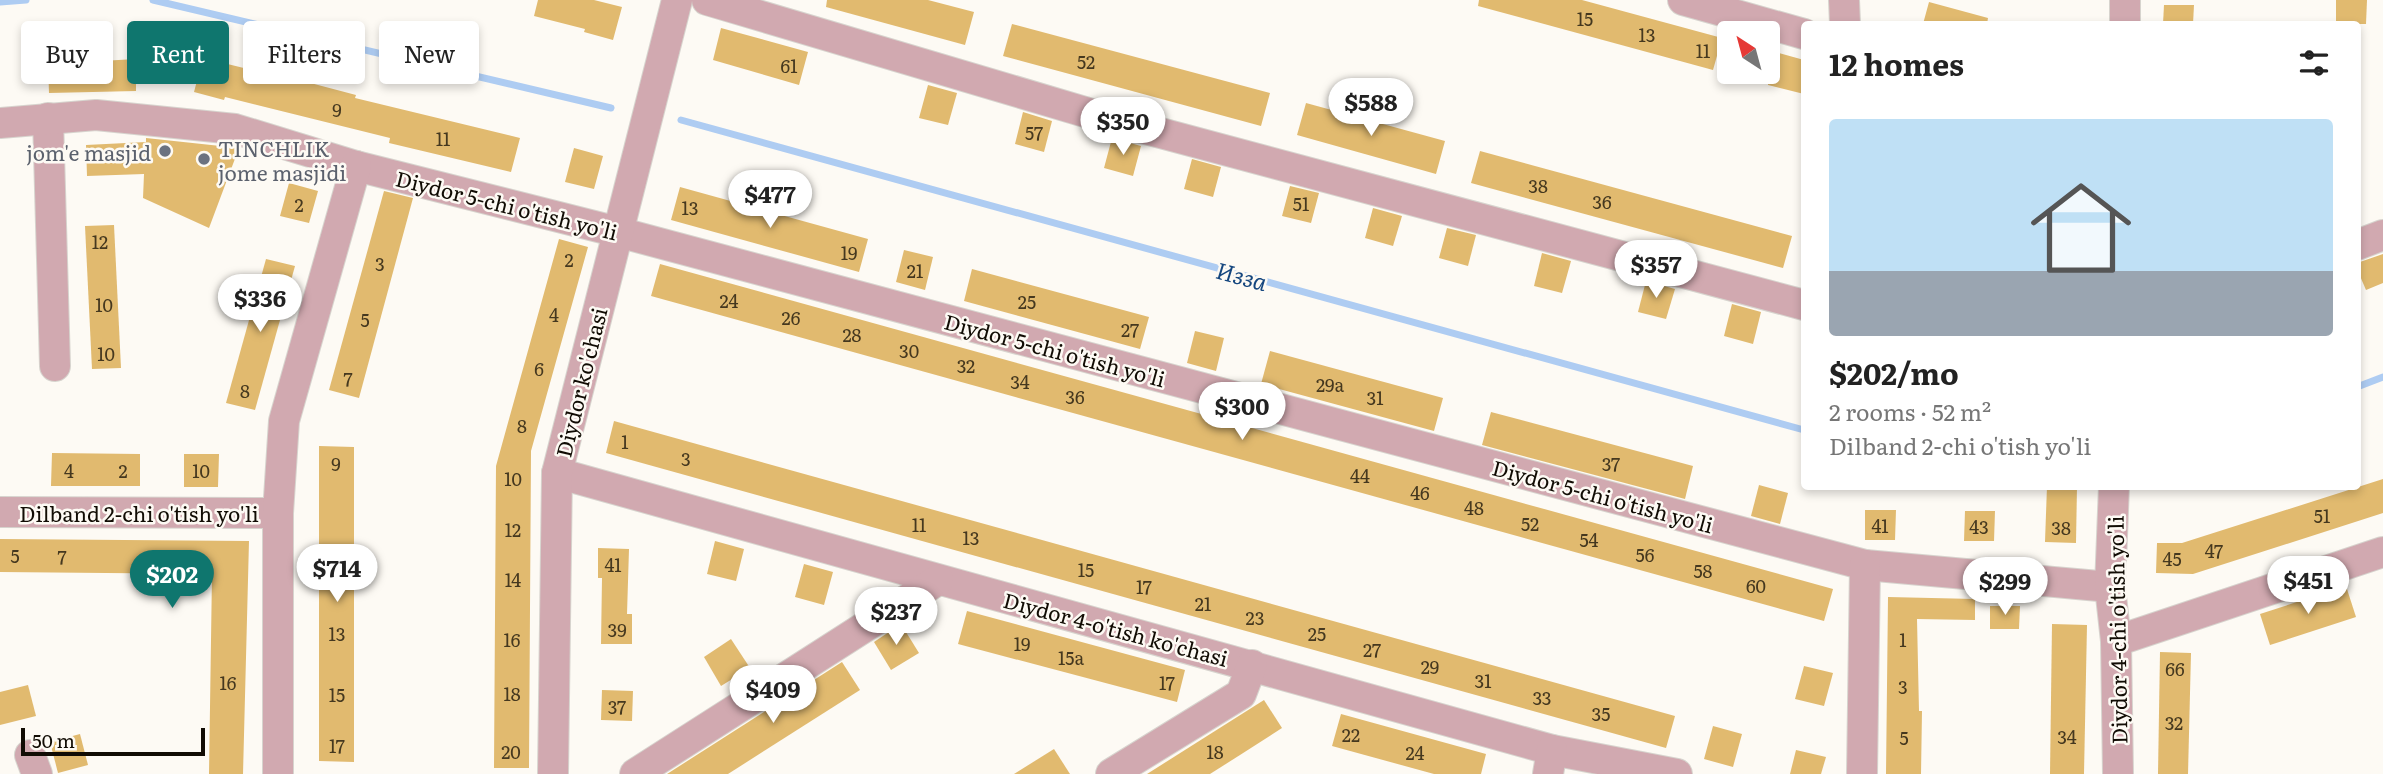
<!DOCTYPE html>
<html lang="en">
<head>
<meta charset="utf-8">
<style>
	body { margin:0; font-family:Literata,serif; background:#f2f2f2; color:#222; height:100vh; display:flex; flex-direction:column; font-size:26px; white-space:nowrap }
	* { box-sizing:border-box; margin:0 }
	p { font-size:23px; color:#767676 }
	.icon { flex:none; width:38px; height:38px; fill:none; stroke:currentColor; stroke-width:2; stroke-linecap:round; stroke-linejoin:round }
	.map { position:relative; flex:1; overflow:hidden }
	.details { position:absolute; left:1801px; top:21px; width:560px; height:469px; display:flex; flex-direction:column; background:#fff; border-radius:7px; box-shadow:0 4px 10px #0003 }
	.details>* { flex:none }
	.hud { position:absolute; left:21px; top:21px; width:665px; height:63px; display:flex; gap:14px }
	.needle { width:46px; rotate:324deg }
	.tools { position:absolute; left:1717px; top:21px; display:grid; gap:14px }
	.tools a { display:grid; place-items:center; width:63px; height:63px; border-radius:7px; background:#fff; box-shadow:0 4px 10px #0003; font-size:35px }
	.scale { position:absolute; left:21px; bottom:18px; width:184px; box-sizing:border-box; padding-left:7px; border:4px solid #110c04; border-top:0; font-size:19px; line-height:24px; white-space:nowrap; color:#110c04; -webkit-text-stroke:5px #fdfaf4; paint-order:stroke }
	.price { position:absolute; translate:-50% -60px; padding:0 16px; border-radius:24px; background:#fff; color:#222; font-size:23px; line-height:46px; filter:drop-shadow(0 2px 4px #0008) }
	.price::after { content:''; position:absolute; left:50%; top:42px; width:21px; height:16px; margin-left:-10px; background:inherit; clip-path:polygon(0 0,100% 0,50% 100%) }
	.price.current { background:#0f766e; color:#fff }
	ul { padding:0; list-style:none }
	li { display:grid; align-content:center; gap:14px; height:371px; padding:0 28px }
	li+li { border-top:2px solid #e0e0e0 }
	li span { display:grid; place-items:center; height:217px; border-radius:7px; color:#555 }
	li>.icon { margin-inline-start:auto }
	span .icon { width:126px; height:126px; fill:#fffc; stroke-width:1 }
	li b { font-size:30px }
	h2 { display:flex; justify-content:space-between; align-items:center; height:84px; padding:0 28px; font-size:30px }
	.tag { padding:0 24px; border-radius:7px; background:#fff; box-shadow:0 4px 10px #0003; font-size:24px; line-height:63px }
	.tag.current { background:#0f766e; color:#fff }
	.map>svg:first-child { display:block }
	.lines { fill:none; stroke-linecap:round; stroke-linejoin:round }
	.stream { stroke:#aeccf2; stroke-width:7 }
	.building { fill:#e1ba6f }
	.minor-casing { stroke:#d7d4ce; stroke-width:32 }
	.minor { stroke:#d1a9b0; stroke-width:30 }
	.worship-dot { fill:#6b7280; stroke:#fdfaf4; stroke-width:2.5 }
	.labels { text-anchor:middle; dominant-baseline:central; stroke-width:5; stroke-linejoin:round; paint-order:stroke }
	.number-label { font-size:18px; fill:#45381f }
	.worship-label { font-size:21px; fill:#5b616d; stroke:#fdfaf4; text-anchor:start }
	.street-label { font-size:21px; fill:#110c04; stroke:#fdfaf4 }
	.water-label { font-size:23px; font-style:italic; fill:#15467e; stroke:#fdfaf4 }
</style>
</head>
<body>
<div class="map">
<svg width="2383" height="774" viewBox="0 0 2383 774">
	<rect width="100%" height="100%" fill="#fdfaf4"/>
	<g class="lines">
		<g class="stream">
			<path d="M153,0L611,108"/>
			<path d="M0,2L26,0"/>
			<path d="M681,120L1804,430"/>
			<path d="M2357,387L2383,377"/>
		</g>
	</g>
	<g class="building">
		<path d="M538,0H594L622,7L613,40L584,32L585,29L534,16Z"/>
		<path d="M827,0H928L974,12L965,45L826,7Z"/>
		<path d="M1479,0H1582L1722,38L1713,70L1478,6Z"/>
		<path d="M2336,0H2367L2366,24H2336Z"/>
		<path d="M1929,2L1988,18L1987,24H1923Z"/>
		<path d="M2164,5H2194L2193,24H2163Z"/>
		<path d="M1012,24L1270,93L1261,126L1003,56Z"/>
		<path d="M721,28L808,52L799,85L713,60Z"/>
		<path d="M1768,50L1804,60V94L1768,85Z"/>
		<path d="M203,58L264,73L265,71L356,95L355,98L520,138L511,172L389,143L390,138L225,97L224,100L194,92Z"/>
		<path d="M136,59V91L49,93L48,64Z"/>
		<path d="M928,85L957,93L948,125L919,118Z"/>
		<path d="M1306,103L1445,141L1436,174L1297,135Z"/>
		<path d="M1023,112L1052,121L1044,152L1015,144Z"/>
		<path d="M146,138L239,148L209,228L143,198L144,174L87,176L86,145L146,142Z"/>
		<path d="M1112,138L1141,146L1133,176L1104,168Z"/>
		<path d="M574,148L603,156L594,189L565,182Z"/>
		<path d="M1480,151L1792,236L1783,268L1471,183Z"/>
		<path d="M1192,159L1221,167L1213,197L1184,189Z"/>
		<path d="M289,183L318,191L309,223L280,216Z"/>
		<path d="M1290,186L1319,193L1311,223L1282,216Z"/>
		<path d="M680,187L868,239L859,272L671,220Z"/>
		<path d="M384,191L413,198L359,398L329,390Z"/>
		<path d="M1373,208L1402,216L1393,246L1365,238Z"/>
		<path d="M114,225L121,368L92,369L85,226Z"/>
		<path d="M1447,228L1476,235L1468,266L1439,258Z"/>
		<path d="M559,239L588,247L531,451L529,768H494L496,466Z"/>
		<path d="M904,250L933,257L925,290L896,282Z"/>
		<path d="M1542,253L1571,261L1562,293L1534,286Z"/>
		<path d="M2383,254V283L2366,290L2357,269V263Z"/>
		<path d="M266,259L295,266L255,410L226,403Z"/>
		<path d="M660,264L1833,589L1824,621L651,296Z"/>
		<path d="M972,269L1149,317L1140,349L964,301Z"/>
		<path d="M1646,281L1675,289L1666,319L1638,312Z"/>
		<path d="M1732,304L1761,312L1753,344L1724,336Z"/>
		<path d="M1195,331L1224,338L1216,371L1187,363Z"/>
		<path d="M1270,351L1443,398L1434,431L1261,384Z"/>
		<path d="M1491,412L1693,466L1685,499L1482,445Z"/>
		<path d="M614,421L1675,716L1666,748L606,453Z"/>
		<path d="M319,446L354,447V762L319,761Z"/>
		<path d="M52,453L140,454V486H51Z"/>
		<path d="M184,454H219L218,487H184Z"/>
		<path d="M2383,479V513L2193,574L2156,573L2157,543H2182Z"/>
		<path d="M1759,485L1788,493L1780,524L1751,516Z"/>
		<path d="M2047,486H2077L2076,543L2045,542Z"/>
		<path d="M1865,510H1896L1895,540H1865Z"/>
		<path d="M1965,511H1995L1994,541H1964Z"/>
		<path d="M0,539L249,541L243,774H209L212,574L0,572Z"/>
		<path d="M715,541L744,549L736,581L707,574Z"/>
		<path d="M598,548L629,549L627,614H632V644H601L602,578H598Z"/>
		<path d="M804,564L833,572L824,605L795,597Z"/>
		<path d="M2346,586L2356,617L2270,645L2260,614Z"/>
		<path d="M1888,597L1975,599V620L1917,619L1919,711H1922L1921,774H1886Z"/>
		<path d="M1990,606H2020L2019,629H1990Z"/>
		<path d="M967,611L1185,670L1177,702L958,644Z"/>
		<path d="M901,624L919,653L891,670L874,642Z"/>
		<path d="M2052,624L2087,625L2084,774H2050Z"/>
		<path d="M731,639L750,668L721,686L704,657Z"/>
		<path d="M2160,652L2191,653L2188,774H2158Z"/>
		<path d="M842,662L860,690L728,774H667Z"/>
		<path d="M1804,666L1833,673L1824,706L1795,699Z"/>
		<path d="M28,685L36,716L0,725V692Z"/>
		<path d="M602,690L633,691L632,721L601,720Z"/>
		<path d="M1264,700L1282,728L1240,755L1210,774H1147Z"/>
		<path d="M1341,714L1486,754L1481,774H1434L1332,746Z"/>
		<path d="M1713,726L1742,734L1733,767L1704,759Z"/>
		<path d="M80,734L88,765L58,773L50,742Z"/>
		<path d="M1054,749L1070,774H1014Z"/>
		<path d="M1796,750L1826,757L1821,774H1790Z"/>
	</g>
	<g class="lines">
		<g class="minor-casing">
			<g id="minor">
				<path d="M707,0L1112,120L1804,305"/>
				<path d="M1683,0L1804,34"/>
				<path d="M1844,0L1845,24"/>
				<path d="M2125,24V0"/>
				<path d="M48,118L55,366"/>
				<path d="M0,123L96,115L235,129L356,166L618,232L1865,565L2110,587"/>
				<path d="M2357,245L2383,235"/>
				<path d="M557,473L1552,750L1677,774"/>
				<path d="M2114,486L2110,587L2116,641L2118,774"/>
				<path d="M0,512L278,513"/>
				<path d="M2116,641L2383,552"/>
				<path d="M30,755L37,774"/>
				<path d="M278,774V513L284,421L356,166"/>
				<path d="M553,774L557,473L677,0"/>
				<path d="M635,774L938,580"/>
				<path d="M1111,774L1241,694L1252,665"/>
				<path d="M1548,774L1552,750"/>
				<path d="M1862,774L1865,565"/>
			</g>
		</g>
		<use href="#minor" class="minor"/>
	</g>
	<g class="worship-dot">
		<circle cx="165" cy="151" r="7"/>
		<circle cx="204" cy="159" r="7"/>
	</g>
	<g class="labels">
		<g class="number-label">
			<text x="1585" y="18">15</text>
			<text x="1647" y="34">13</text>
			<text x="1703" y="50">11</text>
			<text x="1086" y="61">52</text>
			<text x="789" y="65">61</text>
			<text x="337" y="109">9</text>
			<text x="1034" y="132">57</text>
			<text x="443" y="138">11</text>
			<text x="1538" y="185">38</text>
			<text x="1602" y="201">36</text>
			<text x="1301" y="203">51</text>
			<text x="299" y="204">2</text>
			<text x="690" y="207">13</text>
			<text x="100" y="241">12</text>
			<text x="849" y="252">19</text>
			<text x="569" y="259">2</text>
			<text x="380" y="263">3</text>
			<text x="915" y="270">21</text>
			<text x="729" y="300">24</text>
			<text x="1027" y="301">25</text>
			<text x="104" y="304">10</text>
			<text x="554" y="314">4</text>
			<text x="791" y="317">26</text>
			<text x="365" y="319">5</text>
			<text x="1130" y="329">27</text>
			<text x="852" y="334">28</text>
			<text x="909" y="350">30</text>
			<text x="106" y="353">10</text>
			<text x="966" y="365">32</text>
			<text x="539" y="368">6</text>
			<text x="348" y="378">7</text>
			<text x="1020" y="381">34</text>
			<text x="1330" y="384">29a</text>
			<text x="245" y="390">8</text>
			<text x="1075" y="396">36</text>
			<text x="1375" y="397">31</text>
			<text x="522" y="425">8</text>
			<text x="625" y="441">1</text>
			<text x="686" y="458">3</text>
			<text x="336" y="463">9</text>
			<text x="1611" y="463">37</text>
			<text x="69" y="470">4</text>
			<text x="123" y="470">2</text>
			<text x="201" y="470">10</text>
			<text x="1360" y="475">44</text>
			<text x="513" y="478">10</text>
			<text x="1420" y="492">46</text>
			<text x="1474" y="507">48</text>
			<text x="2322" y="515">51</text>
			<text x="1530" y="523">52</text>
			<text x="919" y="524">11</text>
			<text x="1880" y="525">41</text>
			<text x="1979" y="526">43</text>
			<text x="2061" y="527">38</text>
			<text x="513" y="529">12</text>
			<text x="971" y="537">13</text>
			<text x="1589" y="539">54</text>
			<text x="2214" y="550">47</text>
			<text x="1645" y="554">56</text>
			<text x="15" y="555">5</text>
			<text x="62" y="556">7</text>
			<text x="2172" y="558">45</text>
			<text x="613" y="564">41</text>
			<text x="1086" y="569">15</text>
			<text x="1703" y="570">58</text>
			<text x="513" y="579">14</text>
			<text x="1756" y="585">60</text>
			<text x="1144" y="586">17</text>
			<text x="1203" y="603">21</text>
			<text x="1255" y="617">23</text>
			<text x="617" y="629">39</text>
			<text x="337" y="633">13</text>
			<text x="1317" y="633">25</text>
			<text x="512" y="639">16</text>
			<text x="1903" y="639">1</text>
			<text x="1022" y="643">19</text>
			<text x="1372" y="649">27</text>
			<text x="1071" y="657">15a</text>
			<text x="1430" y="666">29</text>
			<text x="2175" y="668">66</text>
			<text x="1483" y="680">31</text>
			<text x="228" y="682">16</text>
			<text x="1167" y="682">17</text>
			<text x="1903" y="686">3</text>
			<text x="512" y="693">18</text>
			<text x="337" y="694">15</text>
			<text x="1542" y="697">33</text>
			<text x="617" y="706">37</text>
			<text x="1601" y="713">35</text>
			<text x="2174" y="722">32</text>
			<text x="1351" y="734">22</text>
			<text x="2067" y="736">34</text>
			<text x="1904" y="737">5</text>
			<text x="337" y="745">17</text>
			<text x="511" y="751">20</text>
			<text x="1215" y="751">18</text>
			<text x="1415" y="752">24</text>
		</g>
		<g class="worship-label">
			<text x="218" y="147">TINCHLIK<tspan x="218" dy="24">jome masjidi</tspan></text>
			<text x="151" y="151" text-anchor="end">jom'e masjid</text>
		</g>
		<g class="street-label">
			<text transform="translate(507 204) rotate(14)">Diydor 5-chi o'tish yo'li</text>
			<text transform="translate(1055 349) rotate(15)">Diydor 5-chi o'tish yo'li</text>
			<text transform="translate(580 382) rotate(-76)">Diydor ko'chasi</text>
			<text transform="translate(1603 495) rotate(15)">Diydor 5-chi o'tish yo'li</text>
			<text x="139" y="512">Dilband 2-chi o'tish yo'li</text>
			<text transform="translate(1116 628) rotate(15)">Diydor 4-o'tish ko'chasi</text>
			<text transform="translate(2116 630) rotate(-91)">Diydor 4-chi o'tish yo'li</text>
		</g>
		<g class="water-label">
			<text transform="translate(1242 275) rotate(15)">Изза</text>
		</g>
	</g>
</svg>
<div class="tools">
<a><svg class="needle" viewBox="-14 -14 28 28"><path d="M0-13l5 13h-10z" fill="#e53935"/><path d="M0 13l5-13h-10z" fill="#767676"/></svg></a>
</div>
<div class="scale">50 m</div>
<b class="price" style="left:1371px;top:138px">$588</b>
<b class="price" style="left:1123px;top:157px">$350</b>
<b class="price" style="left:770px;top:230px">$477</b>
<b class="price" style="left:1656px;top:300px">$357</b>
<b class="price" style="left:260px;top:334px">$336</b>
<b class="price" style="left:1242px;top:442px">$300</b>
<b class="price" style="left:337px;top:604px">$714</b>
<b class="price current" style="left:172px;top:610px">$202</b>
<b class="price" style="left:2308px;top:616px">$451</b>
<b class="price" style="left:2005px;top:617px">$299</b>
<b class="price" style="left:896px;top:647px">$237</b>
<b class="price" style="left:773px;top:725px">$409</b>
<div class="hud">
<a class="tag">Buy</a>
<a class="tag current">Rent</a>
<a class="tag">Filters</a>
<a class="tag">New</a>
</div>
<section class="details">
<h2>12 homes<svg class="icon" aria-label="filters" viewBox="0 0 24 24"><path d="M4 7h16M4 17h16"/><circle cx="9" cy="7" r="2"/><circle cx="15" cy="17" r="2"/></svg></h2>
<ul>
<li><span style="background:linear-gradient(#bfe0f5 70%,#9aa5b1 0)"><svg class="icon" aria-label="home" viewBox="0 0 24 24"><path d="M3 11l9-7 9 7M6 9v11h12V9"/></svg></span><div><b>$202/mo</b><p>2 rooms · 52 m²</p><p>Dilband 2-chi o'tish yo'li</p></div></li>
</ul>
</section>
</div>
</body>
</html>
